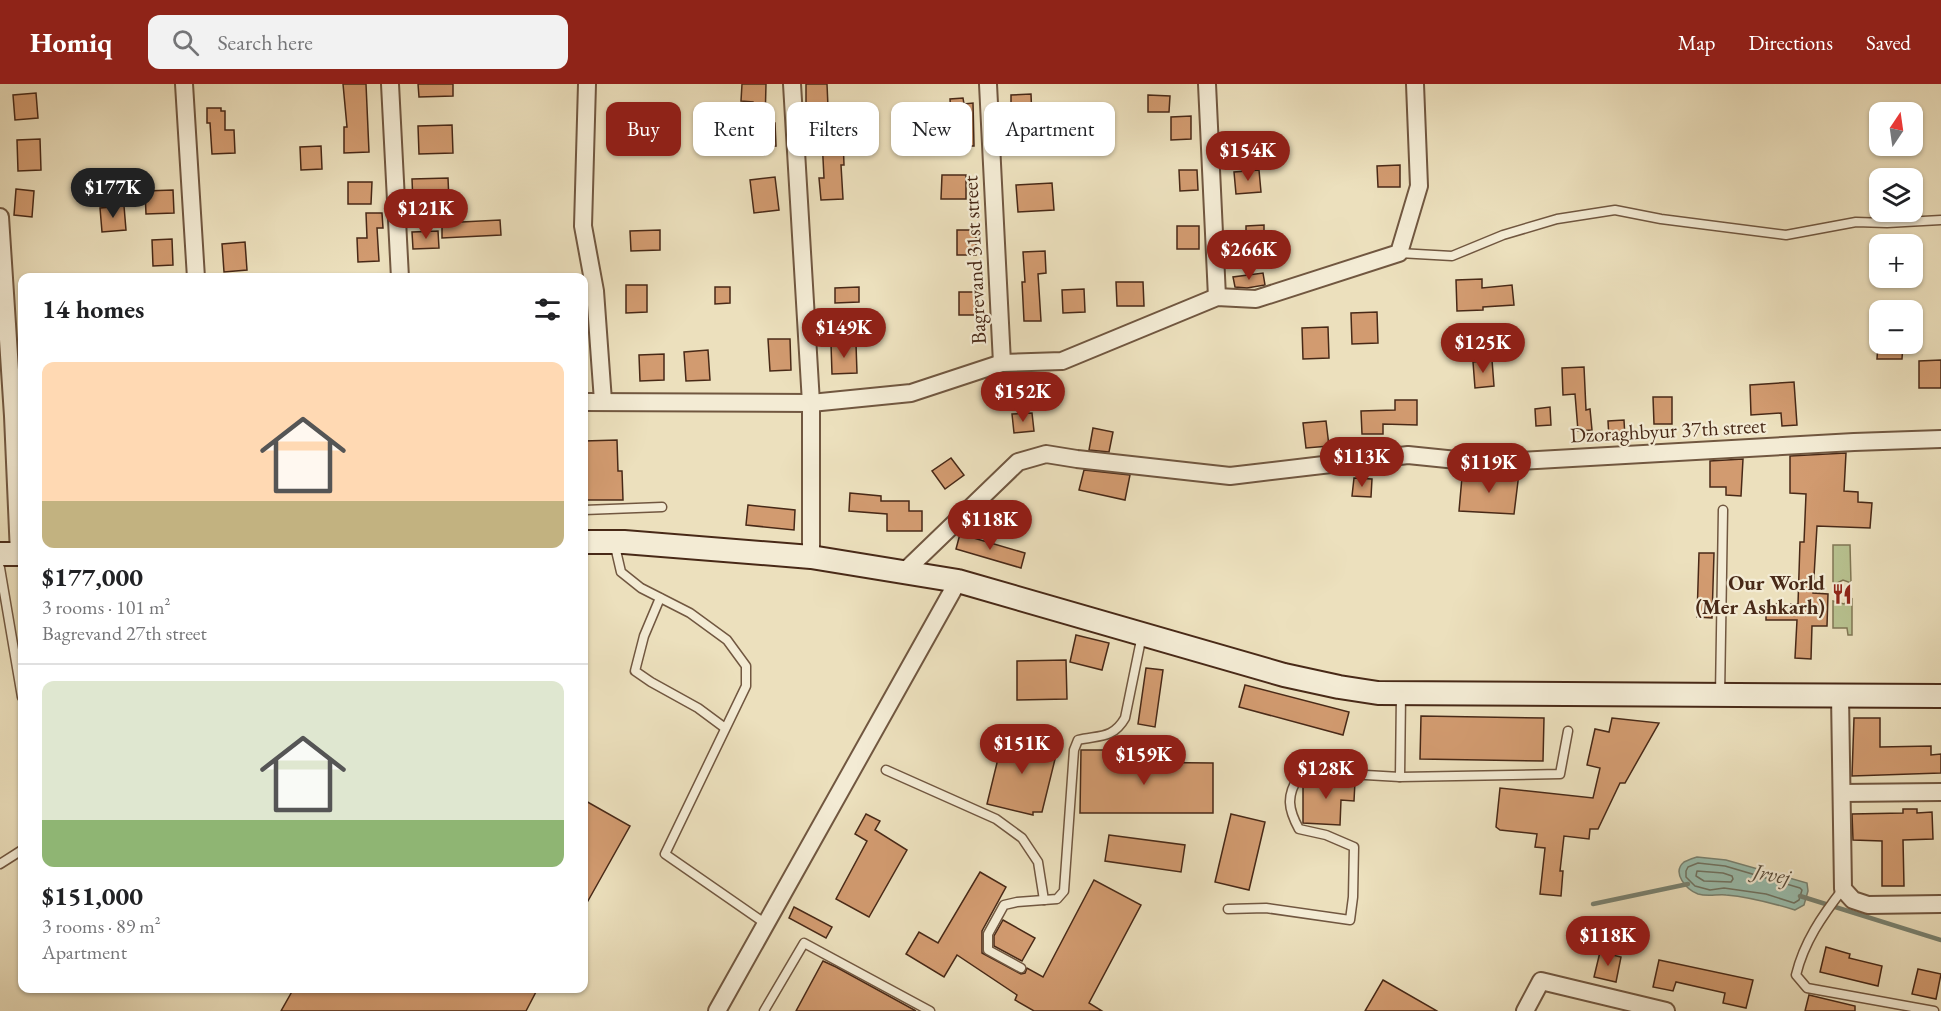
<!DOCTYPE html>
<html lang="en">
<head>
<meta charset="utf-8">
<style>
	body { margin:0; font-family:"EB Garamond",serif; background:#f2f2f2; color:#202124; height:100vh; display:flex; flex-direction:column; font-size:22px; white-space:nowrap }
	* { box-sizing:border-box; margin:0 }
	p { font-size:20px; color:#757577 }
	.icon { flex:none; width:33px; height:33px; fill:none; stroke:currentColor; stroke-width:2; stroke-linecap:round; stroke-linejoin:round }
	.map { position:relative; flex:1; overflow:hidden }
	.side { position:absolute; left:18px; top:189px; width:570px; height:720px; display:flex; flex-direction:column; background:#fff; border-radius:12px; box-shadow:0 2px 4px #0004 }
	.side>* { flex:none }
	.guide { position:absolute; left:606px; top:18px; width:570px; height:54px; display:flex; gap:12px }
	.needle { width:39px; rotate:13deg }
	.tools { position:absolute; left:1869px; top:18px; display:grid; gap:12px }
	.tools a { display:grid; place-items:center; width:54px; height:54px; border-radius:12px; background:#fff; box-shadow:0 2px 4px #0004; font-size:30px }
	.price { position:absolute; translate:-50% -51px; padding:0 14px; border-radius:21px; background:#8f2418; color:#fff; font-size:20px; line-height:39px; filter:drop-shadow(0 2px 3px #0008) }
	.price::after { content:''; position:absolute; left:50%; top:36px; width:18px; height:14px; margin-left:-9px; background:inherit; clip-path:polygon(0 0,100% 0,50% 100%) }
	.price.current { background:#222; color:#fff }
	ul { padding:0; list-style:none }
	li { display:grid; align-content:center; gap:12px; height:318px; padding:0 24px }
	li+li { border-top:2px solid #e0e0e0 }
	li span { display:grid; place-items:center; height:186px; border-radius:12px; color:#555 }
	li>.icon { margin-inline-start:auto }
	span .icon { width:108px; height:108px; fill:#fffc; stroke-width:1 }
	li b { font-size:26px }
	h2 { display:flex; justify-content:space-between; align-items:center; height:72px; padding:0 24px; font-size:26px }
	.tag { padding:0 21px; border-radius:12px; background:#fff; box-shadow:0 2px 4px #0004; font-size:21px; line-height:54px }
	.tag.current { background:#8f2418; color:#fff }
	header { display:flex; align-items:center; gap:36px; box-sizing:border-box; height:84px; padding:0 30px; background:#8f2418; color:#fff }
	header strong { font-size:28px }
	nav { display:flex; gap:33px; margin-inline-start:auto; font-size:21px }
	.search { width:420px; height:54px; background:#f2f2f2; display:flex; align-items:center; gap:15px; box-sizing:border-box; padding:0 21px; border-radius:12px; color:#757577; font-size:22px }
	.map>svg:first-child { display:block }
	.green { fill:#b8c290; stroke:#807654; stroke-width:1.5 }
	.water { fill:#99bdad; stroke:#798271; stroke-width:1.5 }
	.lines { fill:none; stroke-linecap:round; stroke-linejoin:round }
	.shore { stroke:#707362; stroke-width:1.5 }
	.stream { stroke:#798271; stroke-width:4.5 }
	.building { fill:#d29b70; stroke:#482917; stroke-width:1.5 }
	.lane-casing { stroke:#715740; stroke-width:11 }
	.street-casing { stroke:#715740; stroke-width:20 }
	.secondary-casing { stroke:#482917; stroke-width:26 }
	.lane { stroke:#f3ebd4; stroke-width:8 }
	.street { stroke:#f3ebd4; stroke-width:16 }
	.secondary { stroke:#f3ebd4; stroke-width:22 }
	.labels { text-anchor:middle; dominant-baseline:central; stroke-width:4.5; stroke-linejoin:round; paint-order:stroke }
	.street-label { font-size:21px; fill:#482917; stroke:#f3ebd4 }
	.poi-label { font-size:21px; font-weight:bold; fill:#482917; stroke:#f3ebd4; text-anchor:end }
	.water-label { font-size:22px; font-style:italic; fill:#5c4e3c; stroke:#f3ebd4 }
</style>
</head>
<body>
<header>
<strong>Homiq</strong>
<div class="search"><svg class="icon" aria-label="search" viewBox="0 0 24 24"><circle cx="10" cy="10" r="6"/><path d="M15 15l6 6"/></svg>Search here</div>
<nav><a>Map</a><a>Directions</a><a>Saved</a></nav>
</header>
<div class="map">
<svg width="1941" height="927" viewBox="0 0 1941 927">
	<rect width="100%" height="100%" fill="#ece0bd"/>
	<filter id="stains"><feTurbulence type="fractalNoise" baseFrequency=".00333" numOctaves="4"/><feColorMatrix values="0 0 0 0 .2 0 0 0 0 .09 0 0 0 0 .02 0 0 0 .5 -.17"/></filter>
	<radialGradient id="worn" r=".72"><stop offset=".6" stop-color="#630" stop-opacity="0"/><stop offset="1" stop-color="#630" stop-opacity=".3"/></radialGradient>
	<g class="green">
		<path d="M1833,461H1850L1851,499L1843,496L1833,501Z"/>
		<path d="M1852,515V551H1848L1847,544H1833V517L1844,520Z"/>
	</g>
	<path class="water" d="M1697,773L1726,776L1807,799L1808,807L1804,821L1795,826C1772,819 1750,813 1726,811C1717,810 1708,813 1698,810C1687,806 1671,789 1684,778C1688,776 1693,774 1697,773Z"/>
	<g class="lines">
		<g class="shore">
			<path d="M1698,779L1725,782L1800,804L1802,806L1799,816L1794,819L1766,810L1724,804L1710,806L1695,802L1686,793V787L1688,783Z"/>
			<path d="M1697,787L1723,789L1732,792L1733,795L1731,798L1704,797L1696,792Z"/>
		</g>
		<g class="stream">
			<path d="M1800,812L1941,856"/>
			<path d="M1593,820L1688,800"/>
		</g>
	</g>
	<g class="building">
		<path d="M343,0H366L369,68L344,69V43H347Z"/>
		<path d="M418,0H453V12L419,13Z"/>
		<path d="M742,0H766L765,39H775L776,62L764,63V71L754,70L753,18L741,17Z"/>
		<path d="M806,0H827L828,23H806Z"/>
		<path d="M36,9L38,34L15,36L13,11Z"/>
		<path d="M1031,10L1032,35H1037L1038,56L1018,57V29H1011V11Z"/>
		<path d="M1148,11L1170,12L1169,28H1148Z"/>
		<path d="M963,14L964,20L973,19L974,62H955V30L951,31L950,15Z"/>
		<path d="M207,24H221V27H225V46H234L235,69L212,70L210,39H207Z"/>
		<path d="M1191,32V55L1171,56V33Z"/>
		<path d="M655,37V53H637V38Z"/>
		<path d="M452,41L453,69L419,70L418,42Z"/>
		<path d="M843,54L844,81H841L843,115L821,116L819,94H824L822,55Z"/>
		<path d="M40,55L41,86L18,87L17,56Z"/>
		<path d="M321,62L322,85L301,86L300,63Z"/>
		<path d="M1400,81V103H1378L1377,82Z"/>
		<path d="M1179,86H1197L1198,106L1180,107Z"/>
		<path d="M1259,86L1261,108L1236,110L1234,88Z"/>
		<path d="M942,91H966V115H941Z"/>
		<path d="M775,93L779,126L754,129L750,96Z"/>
		<path d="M448,94L449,117L413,119L412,95Z"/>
		<path d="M348,98H372L371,120H348Z"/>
		<path d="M1052,99L1054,126L1018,128L1016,101Z"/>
		<path d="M16,105L34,107L32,133L14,131Z"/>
		<path d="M173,106L174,129L146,130L145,107Z"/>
		<path d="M124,122L126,146L102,148L100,124Z"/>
		<path d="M366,129H382L383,144H377L379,177L358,178L357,154H367Z"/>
		<path d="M500,136L501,151L442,154V139Z"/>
		<path d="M1264,141V158L1246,159V142Z"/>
		<rect x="1177" y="142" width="22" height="23"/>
		<path d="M660,146V166L631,167L630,147Z"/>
		<rect x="957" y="146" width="19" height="25"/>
		<path d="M438,147L439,164L413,165L412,148Z"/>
		<path d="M172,155L173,181L153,182L152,156Z"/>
		<path d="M245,158L247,186L224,188L222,160Z"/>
		<path d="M1045,167L1046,189L1038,190L1041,237H1024L1022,198H1025L1023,168Z"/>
		<path d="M1263,189L1265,201L1247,204L1235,203L1233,193Z"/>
		<path d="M1482,195V204L1512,201L1514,221L1483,223V226L1457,227L1456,196Z"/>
		<path d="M1116,198H1143L1144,222H1117Z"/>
		<path d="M626,201H647V228L626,229Z"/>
		<path d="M715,203H730V219L715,220Z"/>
		<path d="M859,203V218L835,219V204Z"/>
		<path d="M1084,205L1085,228L1063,229L1062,206Z"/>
		<rect x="959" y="208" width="22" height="23"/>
		<path d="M1377,228L1378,259L1352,260L1351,229Z"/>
		<path d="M1328,243L1329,274L1303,275L1302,244Z"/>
		<path d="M768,255H790L791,286L770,287Z"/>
		<path d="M831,260H856L857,289L832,290Z"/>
		<path d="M1878,260H1903L1902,275H1877Z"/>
		<path d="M708,266L710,296L686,297L684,268Z"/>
		<path d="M664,270V296L640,297L639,271Z"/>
		<path d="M1492,276L1494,302L1475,304L1473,278Z"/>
		<path d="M1941,276V304H1919V277Z"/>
		<path d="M1584,283L1586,326L1590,325L1592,346L1578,347L1575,310L1563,311L1562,284Z"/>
		<path d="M1794,298L1797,341L1782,342L1781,329L1751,331L1750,301Z"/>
		<path d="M1653,313H1672V340H1654Z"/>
		<path d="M1395,316H1417V341L1383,340V350H1362L1361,327L1395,326Z"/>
		<path d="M1550,323L1551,341L1536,342L1535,325Z"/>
		<path d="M1032,329L1034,347L1014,349L1012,330Z"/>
		<path d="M1624,336L1625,354L1609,355L1608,337Z"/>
		<path d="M1326,337L1329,362L1306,364L1303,339Z"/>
		<path d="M1093,344L1113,348L1109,368L1089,366Z"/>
		<path d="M617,356L618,387H622L623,416H584V357Z"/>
		<path d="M1846,369L1844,407L1858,408V418L1872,419L1870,444L1817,442L1813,509L1828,510L1827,542H1812L1811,575L1795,574L1797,536H1766V520H1798L1800,458H1804L1806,410L1790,409V372Z"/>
		<path d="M951,374L964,391L945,405L932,387Z"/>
		<path d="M1743,375L1741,412L1726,411V403H1710V377Z"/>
		<path d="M1084,386L1130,391L1125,416L1079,406Z"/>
		<path d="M1519,389L1514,430L1459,427L1462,393Z"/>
		<path d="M1354,394L1372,395L1371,413L1352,412Z"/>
		<path d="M850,409L881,412V417H909V427H922V447H887V430L849,427Z"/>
		<path d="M748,421L795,426L794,446L746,441Z"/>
		<path d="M960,450L1025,469L1021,484L956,465Z"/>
		<path d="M1699,469H1714L1712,534L1697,533Z"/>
		<path d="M1076,551L1109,559L1102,586L1070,578Z"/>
		<path d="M1066,576L1067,615L1017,616V577Z"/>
		<path d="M1146,584L1163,586L1155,643L1138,640Z"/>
		<path d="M1245,601L1349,628L1343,651L1239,623Z"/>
		<path d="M1421,632L1544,634L1543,677L1420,675Z"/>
		<path d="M1612,634L1659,639L1625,699H1620L1598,745H1590L1589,755L1564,752L1560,787H1563L1561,812L1540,810L1545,764L1535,763L1537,750L1500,746L1496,743L1500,704L1593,714L1600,684L1587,681L1595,645L1609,648Z"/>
		<path d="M1854,634H1880V663L1931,662V671L1941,670V689L1852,692Z"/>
		<path d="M1004,650L1058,663L1042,728H1033V731L987,720Z"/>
		<path d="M1081,666H1109V678L1213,679V729H1080Z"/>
		<path d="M1312,695L1355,697L1354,717L1341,716L1340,741L1303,739V697Z"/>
		<path d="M584,716L630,742L584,824Z"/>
		<path d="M1903,725H1917V729L1932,728L1933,755L1903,756L1904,802H1882V757L1853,756L1852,730L1903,729Z"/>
		<path d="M866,730L880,737L875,746L907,766L869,833L836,815L867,757L855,750Z"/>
		<path d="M1231,730L1265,738L1249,806L1215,798Z"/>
		<path d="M1109,751L1185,761L1181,788L1105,777Z"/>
		<path d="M980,788L1006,803L982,847V869L1021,890L1025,889L1027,884L1043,893L1094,796L1141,821L1089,919L1102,927H1034L1015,916L1017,911L957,871L944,893L906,870L919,848L938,859Z"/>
		<path d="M794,823L832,843L826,854L789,834Z"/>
		<path d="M1003,836L1035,854L1022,877L994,862V852Z"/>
		<path d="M1826,863L1850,870L1849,874L1882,882L1878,902L1820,888Z"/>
		<path d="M1600,868L1621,873L1616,898L1594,893Z"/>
		<path d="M1659,876L1753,896L1746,924L1723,919L1725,909L1676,898L1673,907L1653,903Z"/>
		<path d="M823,877L836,883L916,927H796Z"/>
		<path d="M1918,885L1941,890L1936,915L1912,910Z"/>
		<path d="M1383,896L1437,927H1365Z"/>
		<path d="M294,904H538L526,927H281Z"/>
		<path d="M1809,911L1855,922V927H1805Z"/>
	</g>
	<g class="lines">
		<g class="lane-casing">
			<g id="lane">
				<path d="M1399,169L1452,172L1503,151L1557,135L1615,126L1661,135L1786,151L1856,138L1887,139L1941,136"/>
				<path d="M584,426L662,423"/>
				<path d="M614,458L621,488L641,504L690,529L727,556L746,582V602L665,770L766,840"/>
				<path d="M0,484L22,613"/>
				<path d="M660,514L644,552L635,587L651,598L698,624L725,644"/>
				<path d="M1720,611L1723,426"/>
				<path d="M886,686L996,735L1022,754L1038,778L1044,816"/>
				<path d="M1400,693L1560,690L1568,647"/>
				<path d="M0,780L22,766"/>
				<path d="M1843,805C1822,832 1804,858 1796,891L1807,904L1934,927"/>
				<path d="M1228,825L1266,824L1350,836L1353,813L1354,763L1326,751L1299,745C1288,725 1286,712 1299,692L1314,688L1400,693L1401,610"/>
				<path d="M1021,884L988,866V850L1004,821L1017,818L1057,815L1064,807L1074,666L1078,656C1099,651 1113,655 1125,634L1142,551"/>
				<path d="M764,927L804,859L930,927"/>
			</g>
		</g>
		<g class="street-casing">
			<g id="street">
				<path d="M184,0L196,194"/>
				<path d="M390,0L400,194"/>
				<path d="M587,0L583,142L595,207L603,317"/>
				<path d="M792,0L811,319V473"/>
				<path d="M988,0L1002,279"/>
				<path d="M1207,0L1217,213"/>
				<path d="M0,133L13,332L19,470"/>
				<path d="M584,318L811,319L911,309L1002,279L1062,277L1217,213L1256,215L1399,169L1419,102L1415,0"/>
				<path d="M905,487L1018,378L1046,370L1077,375L1230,392L1408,371L1486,379L1854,358L1941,355"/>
				<path d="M1840,611L1843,805L1853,816L1868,821L1941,820"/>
				<path d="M1842,709L1941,708"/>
				<path d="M717,927L958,497"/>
				<path d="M1525,927L1541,897L1666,927"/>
			</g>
		</g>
		<g class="secondary-casing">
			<g id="secondary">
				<path d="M584,458H624L811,473L958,497L1284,591L1339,603L1378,609L1941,612"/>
				<path d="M0,470H22"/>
			</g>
		</g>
		<use href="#lane" class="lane"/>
		<use href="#street" class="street"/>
		<use href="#secondary" class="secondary"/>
	</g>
	<defs>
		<g id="restaurant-bare" transform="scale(1.62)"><path d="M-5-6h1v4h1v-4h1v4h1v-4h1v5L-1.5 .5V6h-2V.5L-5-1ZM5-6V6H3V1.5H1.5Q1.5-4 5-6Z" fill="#8f2418" stroke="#f3ebd4" stroke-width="2.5" paint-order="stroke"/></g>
	</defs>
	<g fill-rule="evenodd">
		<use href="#restaurant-bare" x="1842" y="510"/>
	</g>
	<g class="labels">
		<g class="street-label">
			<text transform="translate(974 176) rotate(-93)">Bagrevand 31st street</text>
			<text transform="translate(1668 346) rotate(-3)">Dzoraghbyur 37th street</text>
		</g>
		<g class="poi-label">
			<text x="1825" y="498">Our World<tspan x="1825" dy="24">(Mer Ashkarh)</tspan></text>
		</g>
		<g class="water-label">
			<text transform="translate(1772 790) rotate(10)">Jrvej</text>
		</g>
	</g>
	<rect width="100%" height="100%" filter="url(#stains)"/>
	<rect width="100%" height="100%" fill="url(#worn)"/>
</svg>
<div class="tools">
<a><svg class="needle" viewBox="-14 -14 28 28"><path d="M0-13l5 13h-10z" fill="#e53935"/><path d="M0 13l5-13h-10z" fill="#757577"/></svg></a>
<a><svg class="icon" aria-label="layers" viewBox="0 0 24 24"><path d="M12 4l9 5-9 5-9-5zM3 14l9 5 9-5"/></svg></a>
<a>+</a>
<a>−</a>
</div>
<b class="price" style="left:1248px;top:98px">$154K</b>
<b class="price current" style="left:113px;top:135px">$177K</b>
<b class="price" style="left:426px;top:156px">$121K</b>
<b class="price" style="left:1249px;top:197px">$266K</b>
<b class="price" style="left:844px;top:275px">$149K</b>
<b class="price" style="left:1483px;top:290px">$125K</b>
<b class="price" style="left:1023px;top:339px">$152K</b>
<b class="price" style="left:1362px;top:404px">$113K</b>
<b class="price" style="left:1489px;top:410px">$119K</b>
<b class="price" style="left:990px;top:467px">$118K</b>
<b class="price" style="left:1022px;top:691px">$151K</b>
<b class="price" style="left:1144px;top:702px">$159K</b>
<b class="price" style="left:1326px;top:716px">$128K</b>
<b class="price" style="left:1608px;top:883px">$118K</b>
<div class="guide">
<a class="tag current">Buy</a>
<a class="tag">Rent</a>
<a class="tag">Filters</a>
<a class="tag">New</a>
<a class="tag">Apartment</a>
</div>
<section class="side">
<h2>14 homes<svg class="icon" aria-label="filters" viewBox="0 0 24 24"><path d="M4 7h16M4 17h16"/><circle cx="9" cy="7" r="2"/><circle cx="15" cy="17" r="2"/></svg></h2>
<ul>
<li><span style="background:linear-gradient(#ffd9b3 75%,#c2b280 0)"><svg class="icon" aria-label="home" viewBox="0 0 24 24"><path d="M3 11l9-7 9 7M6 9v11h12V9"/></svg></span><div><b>$177,000</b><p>3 rooms · 101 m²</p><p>Bagrevand 27th street</p></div></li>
<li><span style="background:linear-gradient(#dfe7d0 75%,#8fb573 0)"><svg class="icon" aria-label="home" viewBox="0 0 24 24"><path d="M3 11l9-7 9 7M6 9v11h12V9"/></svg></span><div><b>$151,000</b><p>3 rooms · 89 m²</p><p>Apartment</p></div></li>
</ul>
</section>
</div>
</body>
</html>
